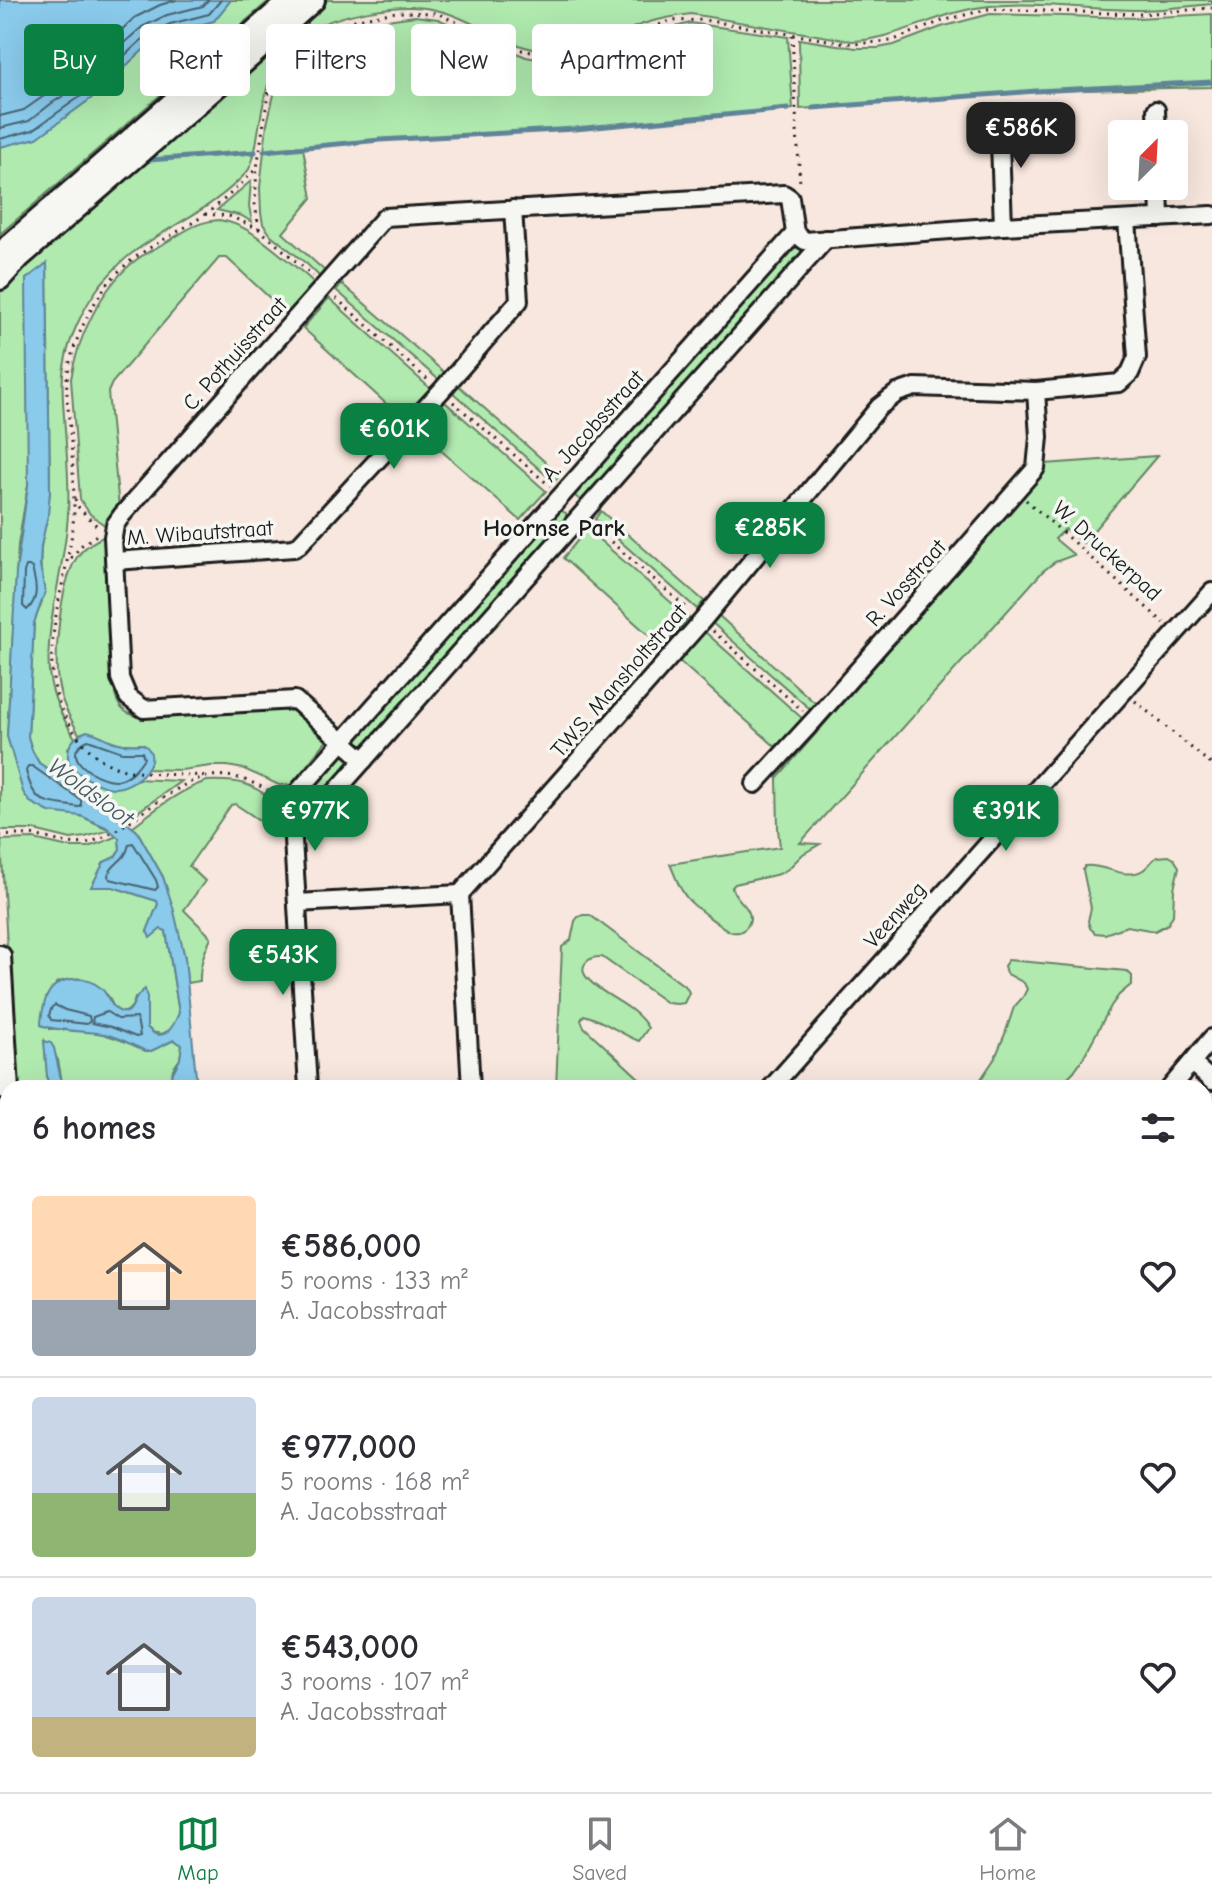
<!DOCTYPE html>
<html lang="en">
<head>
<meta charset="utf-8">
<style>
	body { margin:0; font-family:"Comic Neue",sans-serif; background:#f7f7f7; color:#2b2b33; height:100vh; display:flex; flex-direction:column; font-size:30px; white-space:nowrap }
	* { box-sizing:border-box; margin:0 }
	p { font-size:26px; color:#7c7c81 }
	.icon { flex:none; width:44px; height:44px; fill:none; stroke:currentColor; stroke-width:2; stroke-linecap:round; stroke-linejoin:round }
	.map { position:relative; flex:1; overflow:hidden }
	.sheet { position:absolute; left:0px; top:1080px; width:1212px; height:712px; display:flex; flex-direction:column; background:#fff; border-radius:24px 24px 0 0; box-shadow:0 8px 32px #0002 }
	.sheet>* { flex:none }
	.hud { position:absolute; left:24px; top:24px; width:800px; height:72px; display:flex; gap:16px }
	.needle { width:52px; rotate:24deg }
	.tools { position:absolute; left:1108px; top:120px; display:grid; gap:16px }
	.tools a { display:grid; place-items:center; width:80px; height:80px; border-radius:8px; background:#fff; box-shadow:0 8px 32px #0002; font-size:40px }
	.price { position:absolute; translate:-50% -68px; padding:0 18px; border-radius:16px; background:#0b8043; color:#fff; font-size:26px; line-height:52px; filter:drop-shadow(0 2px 4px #0008) }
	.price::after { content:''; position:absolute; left:50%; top:48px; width:24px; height:18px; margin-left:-12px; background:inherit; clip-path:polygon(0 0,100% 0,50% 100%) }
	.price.selected { background:#222; color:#fff }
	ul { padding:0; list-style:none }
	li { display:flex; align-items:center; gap:24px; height:200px; padding:0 32px }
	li+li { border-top:2px solid #e1e1e2 }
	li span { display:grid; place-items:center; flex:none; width:224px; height:160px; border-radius:8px; color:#555 }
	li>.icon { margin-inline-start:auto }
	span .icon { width:96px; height:96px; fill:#fffc; stroke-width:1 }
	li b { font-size:34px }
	h2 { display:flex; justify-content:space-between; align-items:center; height:96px; padding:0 32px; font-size:34px }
	.tag { padding:0 28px; border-radius:8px; background:#fff; box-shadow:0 8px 32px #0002; font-size:28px; line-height:72px }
	.tag.selected { background:#0b8043; color:#fff }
	.menu { display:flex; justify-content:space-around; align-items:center; height:112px; border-top:2px solid #e1e1e2; background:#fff; font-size:22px; color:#7c7c81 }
	.menu a { display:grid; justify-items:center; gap:4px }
	.menu .selected { color:#0b8043 }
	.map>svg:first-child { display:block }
	.green { fill:#b0eaaf; stroke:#668366; stroke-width:2 }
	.water { fill:#8acaeb; stroke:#5e8498; stroke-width:2 }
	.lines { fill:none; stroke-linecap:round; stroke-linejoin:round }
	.shore { stroke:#48626f; stroke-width:2 }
	.stream { stroke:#5e8498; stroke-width:5 }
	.minor-casing { stroke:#1c1c1c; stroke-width:22 }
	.major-casing { stroke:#1c1c1c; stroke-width:26 }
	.path { stroke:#1c1c1c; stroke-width:3; stroke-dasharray:2 6; stroke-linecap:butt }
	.minor { stroke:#f6f6f2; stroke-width:16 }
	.major { stroke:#f6f6f2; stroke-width:20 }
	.labels { text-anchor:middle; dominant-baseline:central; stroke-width:7; stroke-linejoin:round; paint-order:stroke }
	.street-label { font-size:22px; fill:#1c1c1c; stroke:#f6f6f2 }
	.neighbourhood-label { font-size:24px; font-weight:bold; fill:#1c1c1c; stroke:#f6f6f2 }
	.water-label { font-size:24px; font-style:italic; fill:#425964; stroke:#f6f6f2 }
</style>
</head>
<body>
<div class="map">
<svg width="1212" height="1792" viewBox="0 0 1212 1792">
	<rect width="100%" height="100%" fill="#f8e7de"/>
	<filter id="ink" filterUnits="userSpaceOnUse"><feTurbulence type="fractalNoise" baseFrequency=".0125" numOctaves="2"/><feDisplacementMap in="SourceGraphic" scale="16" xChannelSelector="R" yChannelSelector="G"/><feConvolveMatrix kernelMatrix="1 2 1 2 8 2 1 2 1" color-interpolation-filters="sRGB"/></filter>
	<g filter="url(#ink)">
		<g class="green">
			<path d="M0,0H270L0,234Z"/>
			<path d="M327,0H1212V4C1187,6 1162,10 1138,10C1089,10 1039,1 990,6C942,10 900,39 852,41L691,14C675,16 659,19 643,24C612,36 585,52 550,51C508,50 476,19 436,10C401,1 337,14 306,32C270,53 264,96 258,133C256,144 255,159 249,169C246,174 241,178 237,182C206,212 165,228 131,254C120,262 110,274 101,284C84,306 68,339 64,367C61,383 63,400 64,416C66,448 70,481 68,513C66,564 45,621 49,671C51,696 62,717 75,738L68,748L135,781L136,779L181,781L125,821L39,763L32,750L28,737L34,623C36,615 41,607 42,600C43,582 39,566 41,548C43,529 48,511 50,491L47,264L28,485L18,545L7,736L14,758L66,813L81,816L110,830L85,837L71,839L34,830H0V290L26,262Z"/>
			<path d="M990,14L1138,18L1212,14V87L1036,91L800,109L799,39L856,48H878L894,45L941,27Z"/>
			<path d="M415,16L438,19L526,57L542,60L561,61L599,55L647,35L690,23L788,37L793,109L575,129L380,140L303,148L312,198L283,233L326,272L321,278L308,265L271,235L263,224L261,213L260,188L267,124L278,78L293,57L314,39L351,25Z"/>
			<path d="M251,181L249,206L252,222L242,216L217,210Z"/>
			<path d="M219,220C245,224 261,239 281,255C293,265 305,273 316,285L288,315L227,258H219L112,383L108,392L119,508L106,521L107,527L90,514L80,499L71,379C77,338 102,286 136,260C145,253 158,247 168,241C187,230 196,222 219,220Z"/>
			<path d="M794,246L801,250L802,254L582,502L573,494L790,247Z"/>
			<path d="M342,284L445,373L439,380L336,290Z"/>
			<path d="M329,298L431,389L403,419L303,328Z"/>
			<path d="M458,385L560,475L554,482L452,392Z"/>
			<path d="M445,402L546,491L520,520L420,432Z"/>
			<path d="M1157,456L1083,543L1065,529L1055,539L1074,555L1055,562L1043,571L800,843L820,844L803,854L788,869L779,874L735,884L732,887C734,899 751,906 750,919C749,927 742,934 732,932C725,930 692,905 687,898C679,889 675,875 670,864L780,847L778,829L777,778L1025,495L1045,470V464Z"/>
			<path d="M558,509L566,513V521L366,747L359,748L355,742V738Z"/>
			<path d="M601,511L704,601L697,609L595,519Z"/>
			<path d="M587,529L689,618L663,648L563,558Z"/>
			<path d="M105,536L115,695C119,708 124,713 137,716L287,707L292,709L328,739L291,785H279L244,769L227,766H211L181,770L146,769L150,765L143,744C137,744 130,745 123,744C106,742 96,728 79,734C71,719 62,705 59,688C53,658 60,585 76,559C82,548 94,541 105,536Z"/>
			<path d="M717,614L816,704L811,710L710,621Z"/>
			<path d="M704,631L803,719L777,748L678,660Z"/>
			<path d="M340,754H346L351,761L348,767L317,802L309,808L303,807L300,802L301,798Z"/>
			<path d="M207,781C239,780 251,782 276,803L280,834L235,804L231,805L189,866L205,881L184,910L211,937C205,951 199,965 200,981L187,983L185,958L163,877L137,831L132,827C155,810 179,790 207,781Z"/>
			<path d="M117,836L119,838L120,849L115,857L104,862L92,887H113L157,901L158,904L147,932L162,929L166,931L179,1013L174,1025L170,1030L162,1034L151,1032L147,1027V998H135C133,1008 124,1019 114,1007C111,1004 111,999 108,996C103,990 89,981 81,979C73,977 65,981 56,983L50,1029C82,1025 118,1037 146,1051H151L174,1040L182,1045L180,1059L173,1069L170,1088H63L58,1060L45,1041L48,1088H15L1,840L34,839L69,847H87L103,842Z"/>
			<path d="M1169,856L1174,859L1179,867L1174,889L1173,915L1168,924L1155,931L1127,926L1105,934L1095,933L1090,928L1088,921L1091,908L1083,870L1085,866C1103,863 1126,881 1143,870C1148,867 1152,860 1157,857Z"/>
			<path d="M583,915H590L602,924L687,988L689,993L684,1003L677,1004L667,1003L602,957C588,956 576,967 589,980C606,998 635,1005 648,1028L639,1041C620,1034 604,1020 584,1015L581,1020L584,1027L641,1080L646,1088H556L562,947L571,940L575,921L578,917Z"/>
			<path d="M1008,960L1127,971L1132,976V984L1119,995L1111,1006L1083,1058L1074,1071L1057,1088H975L995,1058L1005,1034L1014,1007L1023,997L1027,989L1024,983L1006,973L1004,966Z"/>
			<path d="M0,1405L6,1410L8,1423V1594L0,1609V1587L6,1560L0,1447Z"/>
			<path d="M1212,1656V1731L1204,1740V1665Z"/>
			<path d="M0,1720L3,1734L8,1744V1784H168L117,1792H0Z"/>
			<path d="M426,1784H541L534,1792H386Z"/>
			<path d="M553,1784H600L602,1792H545Z"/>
			<path d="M607,1784H1073L1066,1792H609Z"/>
			<path d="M1099,1784H1165L1158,1792H1092Z"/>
		</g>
		<g class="water">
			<path d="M0,0H231L214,21L172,32L151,43L129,63L111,84L37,138L0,147Z"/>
			<path d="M47,263L50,491L48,515L41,546L40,565L45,592L34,623L28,737L32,750L39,763L118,816L137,831L163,877L173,907L185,958L197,1088H170V1078L180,1059L182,1045L174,1040L151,1051H146C132,1045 119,1037 104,1034C88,1031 53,1031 41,1025C41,1016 43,1009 45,1001C53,976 82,973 101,988C108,994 109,1003 115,1008C117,1011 123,1013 127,1012C134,1010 133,996 145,989L147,998V1027C162,1045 173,1028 179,1013L166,931L161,929L150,938L147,931L158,904L157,901L113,887H91L104,862L115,857L120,849L119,838L106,827L81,816L49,812L30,802L23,792L7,736L16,572L28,485L26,279Z"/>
			<path d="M87,731C97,733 104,738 114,742C124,745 134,745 143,744C167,759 134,788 115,788C103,788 89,780 80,774C72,769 67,764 68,754C68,743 77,735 87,731Z"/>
			<path d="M44,1041L51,1043L54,1048L63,1088H48Z"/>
			<path d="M1212,1731V1792H1158L1165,1784H1204V1740Z"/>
			<path d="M296,1784H312L324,1791H329L368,1784H426L386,1792H306Z"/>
		</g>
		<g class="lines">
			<g class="shore">
				<path d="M0,116L24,110L78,72L134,18L160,5L176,0"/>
				<path d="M0,128L29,121L52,103L85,82L98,72L116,50L142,27L167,15L203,6L208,0"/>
				<path d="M0,139L33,130L105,79L123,57L146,36L170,24L209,14L221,0"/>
				<path d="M26,566H29L32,568C36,584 40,598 27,610L23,606L24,572Z"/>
				<path d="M88,740L122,752H142L144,758C138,767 128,780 115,780C96,780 56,755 88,740Z"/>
				<path d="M28,766H32L81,800V806L78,807C45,801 35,807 26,771Z"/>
				<path d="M133,843L156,880L158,887L155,890L110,879L108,876C111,863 126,862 129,844Z"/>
				<path d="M55,1005L65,1010L89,1016L90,1021L87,1024L51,1020L49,1015L52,1007Z"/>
				<path d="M107,1012L118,1019L137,1018L140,1036L136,1037L111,1027L92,1023L93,1017Z"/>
			</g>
			<g class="stream">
				<path d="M813,108L1036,91L1212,82"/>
				<path d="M264,151L380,140L575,129L788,109"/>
				<path d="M149,160L255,152"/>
			</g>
			<g class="minor-casing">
				<g id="minor">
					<path d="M1156,110L1157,134"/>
					<path d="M999,114L1003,226"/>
					<path d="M1159,186L1160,218"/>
					<path d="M795,233L805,241L1003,226L1212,215"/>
					<path d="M115,561L294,548L299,545L441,391L519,301L513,209"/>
					<path d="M364,760L295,700L144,709L128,697L120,678L113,537L115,525L122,515L385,217L784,194L790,198L795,233"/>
					<path d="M755,784L814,720L1036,468L1039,437L1036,391"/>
					<path d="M293,825L307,824L826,239"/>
					<path d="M297,903L460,894"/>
					<path d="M1192,1063L1212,1081"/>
					<path d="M308,1088L291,806L295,795L795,233"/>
					<path d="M471,1088L460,894L702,621L879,407L897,393L915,387L1036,391L1119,383L1130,373L1137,357L1127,220"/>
					<path d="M771,1088L1212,592"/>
					<path d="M1170,1088L1212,1038"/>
					<path d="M1204,1275L1212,1282"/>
					<path d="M0,1397H8"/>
					<path d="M1204,1475L1212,1482"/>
					<path d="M205,1792L225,1791L247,1792"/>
				</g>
			</g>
			<g class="major-casing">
				<g id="major">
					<path d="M0,256L9,245L290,0"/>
					<path d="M0,279L19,258L212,91L314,0"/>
					<path d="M0,956L8,1090"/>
					<path d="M0,1224L8,1356"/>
					<path d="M0,1617L8,1606"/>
					<path d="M0,1642L8,1633"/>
				</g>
			</g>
			<g class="path">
				<path d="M792,35L800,186"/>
				<path d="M276,73L288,76L320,71"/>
				<path d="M205,214L229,216L259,229L313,276"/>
				<path d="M259,229L255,204L257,168L268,95L277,70L297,45L321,30L358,19L396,12L436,13L517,49L547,55H576L670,21L704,20L852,44L891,41L942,21L988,9L1141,14L1212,8"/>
				<path d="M336,298L429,381"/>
				<path d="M453,402L550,486"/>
				<path d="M75,499L79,508L100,529"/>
				<path d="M1026,500L1164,623"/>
				<path d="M593,526L689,610"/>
				<path d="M71,558L82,545L98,534"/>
				<path d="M713,631L803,711"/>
				<path d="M1135,701L1212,765"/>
				<path d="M204,776C178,774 150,775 125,770C103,765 85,748 73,730C68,721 62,712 59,703C37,643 72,572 74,510C74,480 72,450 69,419C68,403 65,387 68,371C72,350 81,327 92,308C122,252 159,247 207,213C225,200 241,184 257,168"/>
				<path d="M0,836C12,835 25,834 37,836C53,839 70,846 86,843C102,840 117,830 130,821C189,781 210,755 280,797"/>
				<path d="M1204,1318L1212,1310"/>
				<path d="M0,1544V1568"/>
				<path d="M1204,1557H1212"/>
				<path d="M1204,1644L1212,1635"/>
				<path d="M1204,1657L1212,1648"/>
				<path d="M0,1687L8,1686"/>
				<path d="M0,1691L8,1720"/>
				<path d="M603,1784L605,1792"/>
				<path d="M541,1792L548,1784"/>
				<path d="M1073,1792L1080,1784"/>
				<path d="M1084,1792L1091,1784"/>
			</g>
			<use href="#minor" class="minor"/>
			<use href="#major" class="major"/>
		</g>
	</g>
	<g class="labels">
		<g class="street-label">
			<text transform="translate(235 354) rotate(-48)">C. Pothuisstraat</text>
			<text transform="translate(593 426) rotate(-48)">A. Jacobsstraat</text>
			<text transform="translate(200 533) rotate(-4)">M. Wibautstraat</text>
			<text transform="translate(1107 551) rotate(42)">W. Druckerpad</text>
			<text transform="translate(906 583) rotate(-48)">R. Vosstraat</text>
			<text transform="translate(619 681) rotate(-49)">T.W.S. Mansholtstraat</text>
			<text transform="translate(895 915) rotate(-48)">Veenweg</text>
		</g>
		<g class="neighbourhood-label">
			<text x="554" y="528">Hoornse Park</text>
		</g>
		<g class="water-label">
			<text transform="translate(91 792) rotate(36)">Woldsloot</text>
		</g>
	</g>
</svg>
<div class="tools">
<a><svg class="needle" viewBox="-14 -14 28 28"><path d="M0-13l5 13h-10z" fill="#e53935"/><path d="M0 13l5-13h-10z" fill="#7c7c81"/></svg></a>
</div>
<b class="price selected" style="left:1021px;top:170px">€586K</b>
<b class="price" style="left:394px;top:471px">€601K</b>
<b class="price" style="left:770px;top:570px">€285K</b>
<b class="price" style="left:315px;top:853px">€977K</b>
<b class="price" style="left:1006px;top:853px">€391K</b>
<b class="price" style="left:283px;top:997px">€543K</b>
<div class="hud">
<a class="tag selected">Buy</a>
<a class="tag">Rent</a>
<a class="tag">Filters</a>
<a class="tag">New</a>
<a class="tag">Apartment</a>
</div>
<section class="sheet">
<h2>6 homes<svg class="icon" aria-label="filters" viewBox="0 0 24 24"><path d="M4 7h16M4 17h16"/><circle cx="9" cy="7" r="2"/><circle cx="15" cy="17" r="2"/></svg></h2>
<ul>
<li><span style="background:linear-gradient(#ffd9b3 65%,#9aa5b1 0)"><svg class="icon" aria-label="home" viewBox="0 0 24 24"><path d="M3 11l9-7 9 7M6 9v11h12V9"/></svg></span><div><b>€586,000</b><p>5 rooms · 133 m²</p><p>A. Jacobsstraat</p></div><svg class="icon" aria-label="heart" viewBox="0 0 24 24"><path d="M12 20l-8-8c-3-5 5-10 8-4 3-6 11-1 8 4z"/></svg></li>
<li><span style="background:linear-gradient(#c9d6e8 60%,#8fb573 0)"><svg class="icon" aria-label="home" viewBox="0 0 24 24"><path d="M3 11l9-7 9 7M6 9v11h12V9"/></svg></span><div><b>€977,000</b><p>5 rooms · 168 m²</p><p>A. Jacobsstraat</p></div><svg class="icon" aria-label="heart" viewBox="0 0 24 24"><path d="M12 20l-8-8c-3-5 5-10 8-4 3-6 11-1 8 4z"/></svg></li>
<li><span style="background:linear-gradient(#c9d6e8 75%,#c2b280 0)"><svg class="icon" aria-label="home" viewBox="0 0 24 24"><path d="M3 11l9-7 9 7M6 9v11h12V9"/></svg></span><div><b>€543,000</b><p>3 rooms · 107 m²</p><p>A. Jacobsstraat</p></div><svg class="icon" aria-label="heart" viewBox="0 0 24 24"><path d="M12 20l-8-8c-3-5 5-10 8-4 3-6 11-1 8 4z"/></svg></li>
</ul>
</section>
</div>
<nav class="menu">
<a class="selected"><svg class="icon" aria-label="map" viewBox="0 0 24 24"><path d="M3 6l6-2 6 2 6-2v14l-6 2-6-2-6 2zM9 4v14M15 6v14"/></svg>Map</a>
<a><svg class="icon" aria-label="saved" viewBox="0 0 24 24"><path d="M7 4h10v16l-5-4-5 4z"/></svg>Saved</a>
<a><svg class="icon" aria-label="home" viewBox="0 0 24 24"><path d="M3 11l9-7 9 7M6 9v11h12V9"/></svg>Home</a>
</nav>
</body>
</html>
